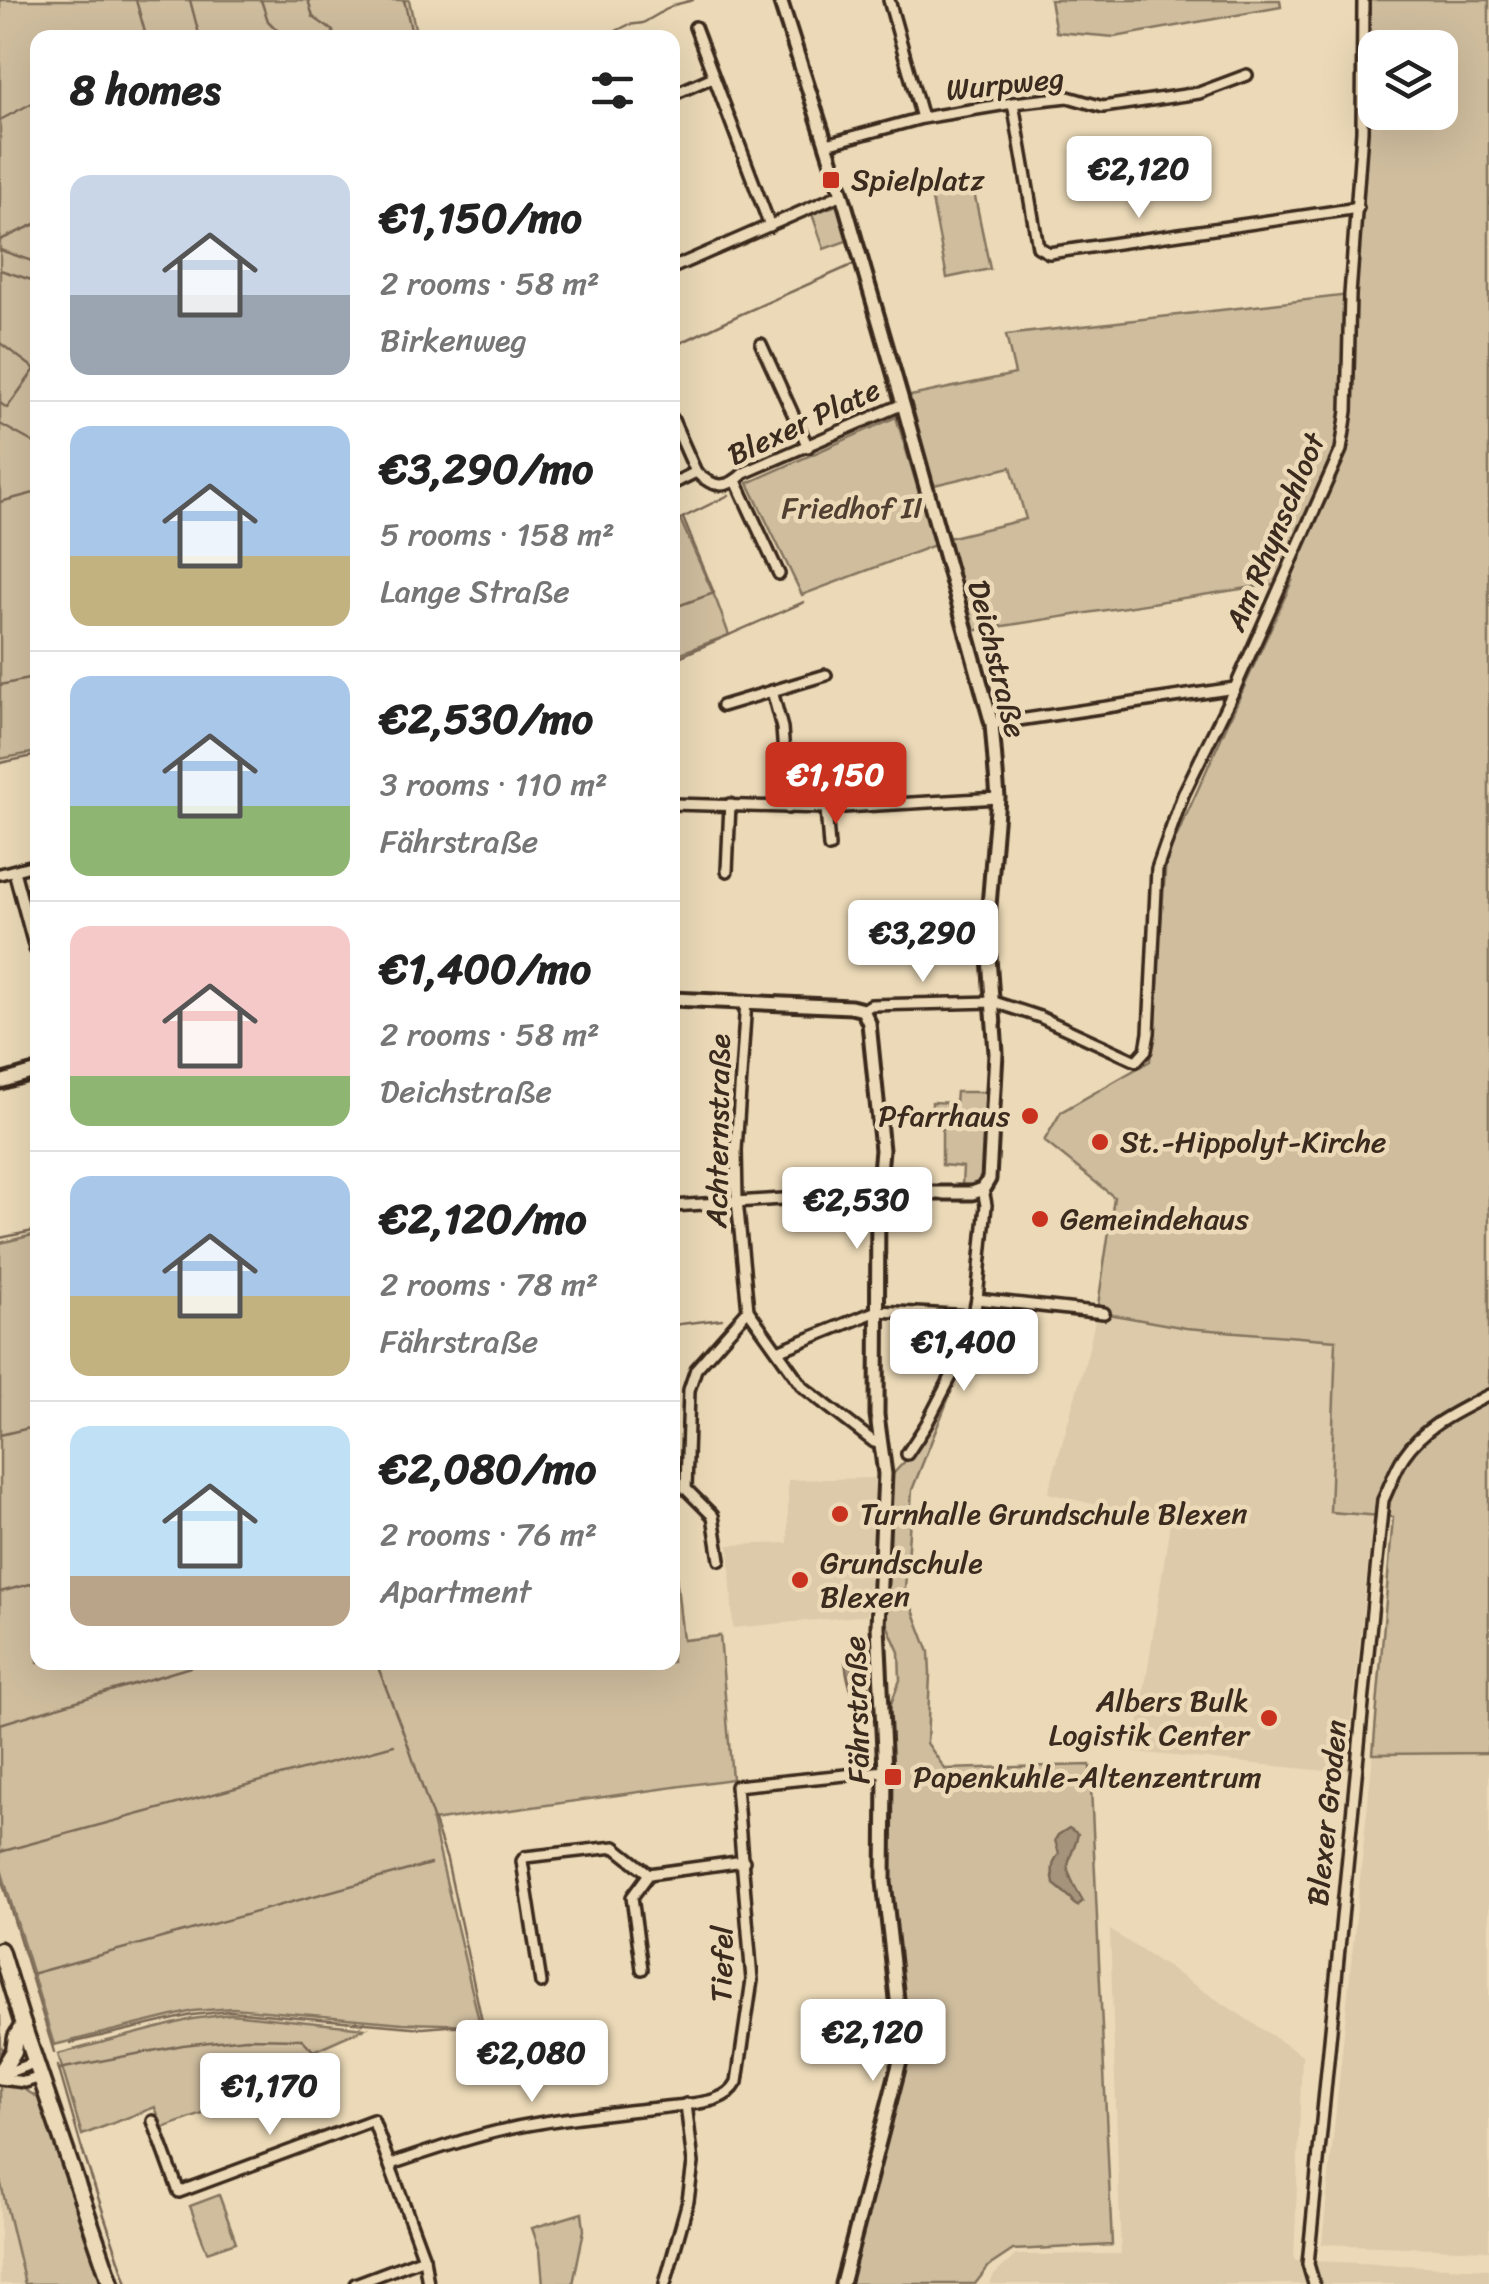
<!DOCTYPE html>
<html lang="en">
<head>
<meta charset="utf-8">
<style>
	body { margin:0; font-family:Sriracha,sans-serif; background:#f2f2f2; color:#222; height:100vh; display:flex; flex-direction:column; font-size:38px; white-space:nowrap }
	* { box-sizing:border-box; margin:0 }
	p { font-size:32px; color:#767676 }
	.icon { flex:none; width:55px; height:55px; fill:none; stroke:currentColor; stroke-width:2; stroke-linecap:round; stroke-linejoin:round }
	.map { position:relative; flex:1; overflow:hidden }
	.side { position:absolute; left:30px; top:30px; width:650px; height:1640px; display:flex; flex-direction:column; background:#fff; border-radius:20px; box-shadow:0 10px 40px #0002 }
	.side>* { flex:none }
	.tools { position:absolute; left:1358px; top:30px; display:grid; gap:20px }
	.tools a { display:grid; place-items:center; width:100px; height:100px; border-radius:20px; background:#fff; box-shadow:0 10px 40px #0002; font-size:50px }
	.price { position:absolute; translate:-50% -85px; padding:0 22px; border-radius:10px; background:#fff; color:#222; font-size:32px; line-height:65px; filter:drop-shadow(0 2px 5px #0008) }
	.price::after { content:''; position:absolute; left:50%; top:60px; width:30px; height:22px; margin-left:-15px; background:inherit; clip-path:polygon(0 0,100% 0,50% 100%) }
	.price.on { background:#c8321e; color:#fff }
	ul { padding:0; list-style:none }
	li { display:flex; align-items:center; gap:30px; height:250px; padding:0 40px }
	li+li { border-top:2px solid #e0e0e0 }
	li span { display:grid; place-items:center; flex:none; width:280px; height:200px; border-radius:20px; color:#555 }
	li>.icon { margin-inline-start:auto }
	span .icon { width:120px; height:120px; fill:#fffc; stroke-width:1 }
	li b { font-size:42px }
	h2 { display:flex; justify-content:space-between; align-items:center; height:120px; padding:0 40px; font-size:42px }
	.map>svg:first-child { display:block }
	.built { fill:#dccaaa }
	.green { fill:#cfbd9e; stroke:#85745e; stroke-width:2.5; fill-rule:evenodd }
	.water { fill:#a5937b; stroke:#7b6956; stroke-width:2.5 }
	.lines { fill:none; stroke-linecap:round; stroke-linejoin:round }
	.stream { stroke:#7b6956; stroke-width:2.5 }
	.minor-casing { stroke:#3b2a1e; stroke-width:16 }
	.tertiary-casing { stroke:#3b2a1e; stroke-width:19 }
	.primary-casing { stroke:#3b2a1e; stroke-width:21 }
	.minor { stroke:#ebd9b7; stroke-width:9 }
	.tertiary { stroke:#ebd9b7; stroke-width:11 }
	.primary { stroke:#ebd9b7; stroke-width:14 }
	.poi-dot { fill:#c8321e; stroke:#ebd9b7; stroke-width:4 }
	.labels { text-anchor:middle; dominant-baseline:central; stroke-width:9; stroke-linejoin:round; paint-order:stroke }
	.street-label { font-size:30px; fill:#3b2a1e; stroke:#ebd9b7 }
	.poi-label { font-size:30px; fill:#3b2a1e; stroke:#ebd9b7; text-anchor:start }
	.park-label { font-size:30px; fill:#514031; stroke:#ebd9b7 }
</style>
</head>
<body>
<div class="map">
<svg width="1489" height="2284" viewBox="0 0 1489 2284">
	<rect width="100%" height="100%" fill="#ebd9b7"/>
	<filter id="ink" filterUnits="userSpaceOnUse"><feTurbulence type="fractalNoise" baseFrequency=".01" numOctaves="2"/><feDisplacementMap in="SourceGraphic" scale="20" xChannelSelector="R" yChannelSelector="G"/><feConvolveMatrix kernelMatrix="1 2 1 2 8 2 1 2 1" color-interpolation-filters="sRGB"/></filter>
	<g filter="url(#ink)">
		<g class="built">
			<path d="M1097,1312L1186,1328L1340,1340L1330,1511L1373,1515L1346,1773L1135,1752L1170,1523L1048,1493L1088,1352Z"/>
			<path d="M875,1478L867,1615L733,1628L729,1545L788,1543V1480Z"/>
			<path d="M1489,1737V2250L1322,2244L1373,1754L1487,1753Z"/>
			<path d="M1110,1930L1302,2055L1294,2260L1489,2269V2284H990L994,2275L1016,2255L1121,2254Z"/>
			<path d="M0,2181L25,2284H0Z"/>
		</g>
		<g class="green">
			<path d="M0,0H409L417,37L38,38L37,752L0,759Z"/>
			<path d="M1050,0H1280L1281,7L1115,37L1056,32Z"/>
			<path d="M1361,0H1489V1737L1487,1753L1373,1754L1393,1517L1330,1512L1336,1340L1186,1328L1097,1312L1114,1197L1044,1141L1061,1112L1150,1061L1166,860L1292,581L971,631L944,539L1026,519L1011,467L930,486L906,397L1015,374L1006,335L1350,295L1362,131ZM1375,48H1440V112H1375Z"/>
			<path d="M973,187L990,269L947,278L931,195Z"/>
			<path d="M837,205L849,240L824,249L812,214Z"/>
			<path d="M896,417L935,545L802,595L748,483Z"/>
			<path d="M680,519L717,602L729,635L673,656V523Z"/>
			<path d="M956,1092H990L983,1174L975,1185H962L963,1167L942,1165V1122L932,1121V1102L955,1103Z"/>
			<path d="M37,1234L38,1662H672L673,1548L683,1640L720,1636L732,1779L432,1821L480,2025L403,2023L233,2008L193,2011L54,2045L0,1866V1243Z"/>
			<path d="M961,1367L912,1490L905,1589L929,1652L930,1674L927,1743L945,1769L1090,1765L1112,2245L1013,2250L989,2266L975,2284H848L900,2087L905,2046L892,1912L890,1706L900,1680L899,1652L885,1620L891,1476L909,1457Z"/>
			<path d="M231,2014L365,2028L266,2072L237,2102L163,2128L155,2107L82,2135L58,2054L192,2019Z"/>
			<path d="M0,2015L1,2047L9,2053L20,2087L39,2098L102,2284H25L0,2180Z"/>
			<path d="M219,2195L236,2242L207,2252L190,2206Z"/>
			<path d="M582,2213L584,2230L573,2284H543L540,2251L532,2228Z"/>
		</g>
		<g class="water">
			<path d="M866,1637L871,1718C853,1703 848,1686 845,1662Z"/>
			<path d="M1069,1828L1078,1834C1076,1844 1067,1862 1068,1868C1069,1878 1078,1892 1083,1901L1077,1906L1073,1903L1072,1899L1054,1884C1052,1872 1051,1863 1059,1854L1055,1840L1058,1835Z"/>
		</g>
		<g class="lines">
			<g class="stream">
				<path d="M136,0L146,36"/>
				<path d="M190,0L200,38"/>
				<path d="M261,0L268,21L285,38"/>
				<path d="M308,0L313,17L333,31L334,38"/>
				<path d="M404,0L413,38"/>
				<path d="M602,38L628,25L643,23L674,5L693,0"/>
				<path d="M0,120L38,100"/>
				<path d="M0,240L38,223"/>
				<path d="M0,250L38,263"/>
				<path d="M0,270L38,282"/>
				<path d="M0,343L35,369L7,408L0,403"/>
				<path d="M672,347L739,315L852,265"/>
				<path d="M0,424L38,445"/>
				<path d="M0,502L38,492"/>
				<path d="M672,523L729,495"/>
				<path d="M672,608L714,593L683,518"/>
				<path d="M672,660L804,602"/>
				<path d="M0,685L38,677"/>
				<path d="M0,763L38,755"/>
				<path d="M0,1238L38,1230"/>
				<path d="M672,1325L722,1319"/>
				<path d="M0,1435L38,1426"/>
				<path d="M672,1499H677"/>
				<path d="M0,1592L38,1582"/>
				<path d="M0,1724L207,1662"/>
				<path d="M0,1852L394,1745"/>
				<path d="M0,1874L54,2052"/>
				<path d="M31,1974L430,1864"/>
				<path d="M71,2043L192,2015L230,2011L423,2028L447,2026H483L447,1860L407,1742L376,1662"/>
				<path d="M58,2066L81,2146L127,2284"/>
				<path d="M59,2069L183,2045L246,2038L302,2039L319,2057"/>
			</g>
			<g class="minor-casing">
				<g id="minor">
					<path d="M889,0L922,118"/>
					<path d="M695,27L770,226"/>
					<path d="M672,95L713,77"/>
					<path d="M1013,103L1038,247L1049,253L1358,208"/>
					<path d="M827,144L922,118L1013,103L1068,97L1103,107L1199,93L1247,75"/>
					<path d="M672,268L842,194"/>
					<path d="M761,344L808,447"/>
					<path d="M672,418L696,472"/>
					<path d="M736,481L779,574"/>
					<path d="M672,484L696,472C713,488 727,490 744,473L903,404"/>
					<path d="M772,691L782,728L788,808"/>
					<path d="M722,706L826,675"/>
					<path d="M992,724L1235,688"/>
					<path d="M672,804L826,808L998,798"/>
					<path d="M826,808L829,847"/>
					<path d="M14,871L35,949"/>
					<path d="M727,871L730,804"/>
					<path d="M0,874L38,864"/>
					<path d="M746,1001L736,1150L737,1200L748,1310L803,1387L874,1442L881,1444"/>
					<path d="M863,1010L871,1005L994,1002L1040,1017L1136,1061L1146,1050L1149,1033L1157,869L1183,795L1235,688L1341,450L1347,411L1350,295L1362,131L1363,0"/>
					<path d="M672,1206L878,1193"/>
					<path d="M977,1299L1104,1313"/>
					<path d="M778,1351L877,1311L972,1316"/>
					<path d="M907,1454L926,1425L967,1346L977,1299L986,1205L983,1189"/>
					<path d="M720,1560L713,1516L686,1489L689,1390L696,1369L748,1310"/>
					<path d="M642,1969L632,1897L649,1874"/>
					<path d="M541,1983L522,1861L525,1857L615,1847L649,1874L744,1861"/>
					<path d="M1,2075L36,2062"/>
					<path d="M0,2079L25,2082L41,2077"/>
					<path d="M153,2121L179,2192L373,2120L424,2258L428,2284"/>
					<path d="M391,2164C439,2148 488,2131 539,2123C584,2115 631,2111 676,2106C698,2103 726,2103 737,2082L752,1980L736,1786L885,1771"/>
					<path d="M355,2284L424,2258"/>
					<path d="M665,2284L688,2201L693,2163L686,2104"/>
					<path d="M1314,2284L1308,2264L1383,1500C1390,1486 1395,1469 1404,1456C1424,1426 1458,1411 1489,1395"/>
				</g>
			</g>
			<g class="tertiary-casing">
				<g id="tertiary">
					<path d="M780,0L842,194L903,404L992,724L998,798L987,930L996,1053L989,1179L983,1189L972,1193H878"/>
					<path d="M672,999L851,1007L863,1010L869,1023L882,1150L878,1193L877,1415L885,1474L878,1626L885,1771L884,1882L900,2026L901,2057L842,2284"/>
					<path d="M0,1082L38,1071"/>
				</g>
			</g>
			<g class="primary-casing">
				<g id="primary">
					<path d="M0,1950L23,2025L111,2284"/>
					<path d="M0,2074L14,2051L16,2037L23,2025"/>
				</g>
			</g>
			<use href="#minor" class="minor"/>
			<use href="#tertiary" class="tertiary"/>
			<use href="#primary" class="primary"/>
		</g>
	</g>
	<g class="poi-dot">
		<rect x="821" y="170" width="20" height="20" rx="5"/>
		<circle cx="1030" cy="1116" r="10"/>
		<circle cx="1100" cy="1142" r="10"/>
		<circle cx="1040" cy="1219" r="10"/>
		<circle cx="840" cy="1514" r="10"/>
		<circle cx="800" cy="1580" r="10"/>
		<circle cx="1269" cy="1718" r="10"/>
		<rect x="883" y="1767" width="20" height="20" rx="5"/>
	</g>
	<g class="labels">
		<g class="street-label">
			<text transform="translate(1005 84) rotate(-6)">Wurpweg</text>
			<text transform="translate(804 422) rotate(-25)">Blexer Plate</text>
			<text transform="translate(1275 532) rotate(-67)">Am Rhynschloot</text>
			<text transform="translate(997 659) rotate(76)">Deichstraße</text>
			<text transform="translate(718 1131) rotate(-89)">Achternstraße</text>
			<text transform="translate(857 1710) rotate(-92)">Fährstraße</text>
			<text transform="translate(1327 1813) rotate(-84)">Blexer Groden</text>
			<text transform="translate(722 1964) rotate(-89)">Tiefel</text>
		</g>
		<g class="poi-label">
			<text x="851" y="180">Spielplatz</text>
			<text x="1010" y="1116" text-anchor="end">Pfarrhaus</text>
			<text x="1120" y="1142">St.-Hippolyt-Kirche</text>
			<text x="1060" y="1219">Gemeindehaus</text>
			<text x="860" y="1514">Turnhalle Grundschule Blexen</text>
			<text x="820" y="1563">Grundschule<tspan x="820" dy="34">Blexen</tspan></text>
			<text x="1249" y="1701" text-anchor="end">Albers Bulk<tspan x="1249" dy="34">Logistik Center</tspan></text>
			<text x="913" y="1777">Papenkuhle-Altenzentrum</text>
		</g>
		<g class="park-label">
			<text x="852" y="508">Friedhof II</text>
		</g>
	</g>
</svg>
<div class="tools">
<a><svg class="icon" aria-label="layers" viewBox="0 0 24 24"><path d="M12 4l9 5-9 5-9-5zM3 14l9 5 9-5"/></svg></a>
</div>
<b class="price" style="left:1139px;top:221px">€2,120</b>
<b class="price on" style="left:836px;top:827px">€1,150</b>
<b class="price" style="left:923px;top:985px">€3,290</b>
<b class="price" style="left:857px;top:1252px">€2,530</b>
<b class="price" style="left:964px;top:1394px">€1,400</b>
<b class="price" style="left:873px;top:2084px">€2,120</b>
<b class="price" style="left:532px;top:2105px">€2,080</b>
<b class="price" style="left:270px;top:2138px">€1,170</b>
<section class="side">
<h2>8 homes<svg class="icon" aria-label="filters" viewBox="0 0 24 24"><path d="M4 7h16M4 17h16"/><circle cx="9" cy="7" r="2"/><circle cx="15" cy="17" r="2"/></svg></h2>
<ul>
<li><span style="background:linear-gradient(#c9d6e8 60%,#9aa5b1 0)"><svg class="icon" aria-label="home" viewBox="0 0 24 24"><path d="M3 11l9-7 9 7M6 9v11h12V9"/></svg></span><div><b>€1,150/mo</b><p>2 rooms · 58 m²</p><p>Birkenweg</p></div></li>
<li><span style="background:linear-gradient(#a9c7e8 65%,#c2b280 0)"><svg class="icon" aria-label="home" viewBox="0 0 24 24"><path d="M3 11l9-7 9 7M6 9v11h12V9"/></svg></span><div><b>€3,290/mo</b><p>5 rooms · 158 m²</p><p>Lange Straße</p></div></li>
<li><span style="background:linear-gradient(#a9c7e8 65%,#8fb573 0)"><svg class="icon" aria-label="home" viewBox="0 0 24 24"><path d="M3 11l9-7 9 7M6 9v11h12V9"/></svg></span><div><b>€2,530/mo</b><p>3 rooms · 110 m²</p><p>Fährstraße</p></div></li>
<li><span style="background:linear-gradient(#f6c9c9 75%,#8fb573 0)"><svg class="icon" aria-label="home" viewBox="0 0 24 24"><path d="M3 11l9-7 9 7M6 9v11h12V9"/></svg></span><div><b>€1,400/mo</b><p>2 rooms · 58 m²</p><p>Deichstraße</p></div></li>
<li><span style="background:linear-gradient(#a9c7e8 60%,#c2b280 0)"><svg class="icon" aria-label="home" viewBox="0 0 24 24"><path d="M3 11l9-7 9 7M6 9v11h12V9"/></svg></span><div><b>€2,120/mo</b><p>2 rooms · 78 m²</p><p>Fährstraße</p></div></li>
<li><span style="background:linear-gradient(#bfe0f5 75%,#b9a48a 0)"><svg class="icon" aria-label="home" viewBox="0 0 24 24"><path d="M3 11l9-7 9 7M6 9v11h12V9"/></svg></span><div><b>€2,080/mo</b><p>2 rooms · 76 m²</p><p>Apartment</p></div></li>
</ul>
</section>
</div>
</body>
</html>
